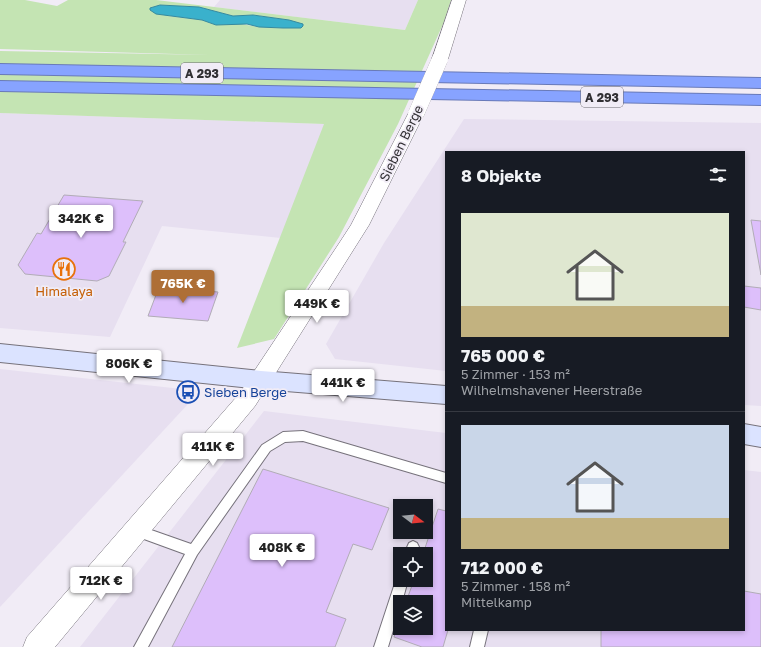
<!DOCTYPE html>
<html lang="de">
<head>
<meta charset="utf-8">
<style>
	body { margin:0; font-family:"Golos Text",sans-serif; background:#20242c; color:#f1f3f6; height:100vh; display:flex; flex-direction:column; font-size:15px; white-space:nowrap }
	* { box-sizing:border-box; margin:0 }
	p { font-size:13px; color:#9ea1a6 }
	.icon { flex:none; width:22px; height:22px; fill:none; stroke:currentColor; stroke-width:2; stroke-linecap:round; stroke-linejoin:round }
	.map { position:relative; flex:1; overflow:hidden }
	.panel { position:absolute; left:445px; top:151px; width:300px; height:480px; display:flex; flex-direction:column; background:#171b24; border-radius:0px; box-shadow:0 2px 6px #0003 }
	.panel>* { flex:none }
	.needle { width:26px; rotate:106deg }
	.controls { position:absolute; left:393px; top:499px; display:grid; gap:8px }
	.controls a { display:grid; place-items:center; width:40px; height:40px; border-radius:0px; background:#171b24; box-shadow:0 2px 6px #0003; font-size:20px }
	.price { position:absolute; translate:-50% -34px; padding:0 9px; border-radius:4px; background:#fff; color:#222; font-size:13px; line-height:26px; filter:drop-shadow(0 1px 2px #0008) }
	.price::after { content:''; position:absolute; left:50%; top:24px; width:12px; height:9px; margin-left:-6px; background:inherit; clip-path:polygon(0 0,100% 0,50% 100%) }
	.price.selected { background:#ae6f36; color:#fff }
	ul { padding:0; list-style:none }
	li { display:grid; align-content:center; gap:8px; height:212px; padding:0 16px }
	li+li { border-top:1px solid #363941 }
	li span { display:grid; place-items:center; height:124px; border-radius:0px; color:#555 }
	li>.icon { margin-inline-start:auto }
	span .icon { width:72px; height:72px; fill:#fffc; stroke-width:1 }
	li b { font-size:17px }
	h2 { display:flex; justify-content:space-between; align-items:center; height:48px; padding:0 16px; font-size:17px }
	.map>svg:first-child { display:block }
	.built { fill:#e7dff0; fill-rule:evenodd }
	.green { fill:#c4e4b3; fill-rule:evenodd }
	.water { fill:#3ab1cc; stroke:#378a9e }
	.building { fill:#ddbffb; stroke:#b1acb6 }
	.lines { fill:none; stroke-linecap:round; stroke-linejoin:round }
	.lane-casing { stroke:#76727b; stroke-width:2 }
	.street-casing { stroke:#76727b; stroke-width:1 }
	.secondary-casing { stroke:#76727b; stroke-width:2 }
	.highway-casing { stroke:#697ab8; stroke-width:2 }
	.lane { fill:#fff; fill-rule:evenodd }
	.street { fill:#fff; fill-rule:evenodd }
	.secondary { fill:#dbe3ff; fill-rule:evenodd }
	.highway { fill:#87a3ff; fill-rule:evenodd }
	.street-bridge-casing { stroke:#76727b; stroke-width:16; stroke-linecap:butt }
	.street-bridge { stroke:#fff; stroke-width:16 }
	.labels { text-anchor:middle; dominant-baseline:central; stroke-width:3.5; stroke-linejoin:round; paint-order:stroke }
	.shield { fill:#f1ecf6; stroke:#6b686e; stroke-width:1 }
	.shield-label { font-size:12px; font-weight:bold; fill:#312f33 }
	.street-label { font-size:13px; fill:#312f33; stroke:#f1ecf6 }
	.food-label { font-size:13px; fill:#c56008; stroke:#f1ecf6 }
	.transit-label { font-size:13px; fill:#164399; stroke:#f1ecf6; text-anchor:start }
</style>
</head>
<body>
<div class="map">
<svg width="761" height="647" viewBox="0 0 761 647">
	<rect width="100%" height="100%" fill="#f1ecf6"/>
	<g class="built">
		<path d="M220,0H418L405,30L214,7Z"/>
		<path d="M0,113L325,124L281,238L162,226L110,337L0,328Z"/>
		<path d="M464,119L761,123V406L744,405V152H446V371L335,359L326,344L384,243Z"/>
		<path d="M0,369L200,391L0,607Z"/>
		<path d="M264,411L446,433V630H744V470L761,472V647H80ZM400,506H426V532H400ZM400,554H426V580H400ZM400,602H426V628H400Z"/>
	</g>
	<path class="green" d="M0,0H25L57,6L68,0H156L405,30L418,0H451L444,22L398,124L339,237L274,339L237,348L324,124L0,113V51L211,55L0,49ZM160,5L199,7L233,16L254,15L289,20L301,28L259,27L241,24L216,25L202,20L170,16L150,10V8Z"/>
	<path class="water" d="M160,5L199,7L233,16L253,15L289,20L303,24V26L301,28H283L259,27L247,24L216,25L202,20L156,14L150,10V8Z"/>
	<g class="building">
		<path d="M64,195L143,201L123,242H126L109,276L97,281L25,274L18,265L37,233L41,234Z"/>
		<path d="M751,220L761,221V275Z"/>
		<path d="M744,286L761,288V310L744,307Z"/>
		<path d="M159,287L218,292L208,321L148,316Z"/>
		<path d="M263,469L389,508L372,550L353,544L326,612L346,619L335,647H172Z"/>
		<path d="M438,509L446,511V630H448L443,647H422L394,637L400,620V628H426V602H406L414,580H426V554H423Z"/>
		<path d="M744,591L761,594V647H601V630H744Z"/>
	</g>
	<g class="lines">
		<g class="lane-casing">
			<g id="lane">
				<path d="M303,431L446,473V483L303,441L285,442L270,451L197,555L148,647H134L185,554L133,535L131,531L133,527L137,525L191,544L262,445L283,432Z"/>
				<path d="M413,541L417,543L419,547L416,554H404L409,543Z"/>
				<path d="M400,575V580H408L402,602H400V607L388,647H374L396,580L397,576Z"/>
				<path d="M474,630H488L484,647H470Z"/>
			</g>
		</g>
		<g class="street-casing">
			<g id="street">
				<path d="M452,0H466L448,59L445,62L440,64L435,62L432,59Z"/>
				<path d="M416,109L422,111L424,114L369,225L255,406L55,647H23L27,637L239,394L338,245L351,225L408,114L410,111Z"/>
			</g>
		</g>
		<g class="secondary-casing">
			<g id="secondary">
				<path d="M0,344L261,371L446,386V404L261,389L0,362Z"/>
				<path d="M744,424L761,427V447L744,444Z"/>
			</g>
		</g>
		<g class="highway-casing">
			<g id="highway">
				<path d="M0,64L761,78V88L0,74Z"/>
				<path d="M0,81L761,95V105L0,91Z"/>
			</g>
		</g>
		<use href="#lane" class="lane"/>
		<use href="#street" class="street"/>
		<use href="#secondary" class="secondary"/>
		<use href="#highway" class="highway"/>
		<g class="street-bridge-casing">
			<path id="street-bridge" d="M416,114L440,59"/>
		</g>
		<use href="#street-bridge" class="street-bridge"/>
	</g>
	<defs>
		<g id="restaurant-ring" transform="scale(1.15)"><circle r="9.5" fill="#f1ecf6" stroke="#e8710a" stroke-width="1.5"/><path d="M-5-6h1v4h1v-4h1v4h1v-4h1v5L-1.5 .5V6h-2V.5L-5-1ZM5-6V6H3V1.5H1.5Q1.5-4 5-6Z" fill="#e8710a"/></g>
		<g id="bus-ring" transform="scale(1.15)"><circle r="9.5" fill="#f1ecf6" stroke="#1a4fb4" stroke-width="1.5"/><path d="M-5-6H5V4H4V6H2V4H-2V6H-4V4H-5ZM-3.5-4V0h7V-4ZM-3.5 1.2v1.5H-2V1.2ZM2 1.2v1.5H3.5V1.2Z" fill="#1a4fb4"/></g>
	</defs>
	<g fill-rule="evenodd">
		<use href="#restaurant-ring" x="64" y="269"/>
		<use href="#bus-ring" x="188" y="392"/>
	</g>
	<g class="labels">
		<g class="shield">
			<rect x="181" y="63" width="42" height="20" rx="3"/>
			<rect x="581" y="87" width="42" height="20" rx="3"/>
		</g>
		<g class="shield-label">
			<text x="202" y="73">A 293</text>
			<text x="602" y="97">A 293</text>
		</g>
		<g class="street-label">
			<text transform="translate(401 143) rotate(-64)">Sieben Berge</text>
		</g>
		<g class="food-label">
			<text x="64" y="291">Himalaya</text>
		</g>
		<g class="transit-label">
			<text x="204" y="392">Sieben Berge</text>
		</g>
	</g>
</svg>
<div class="controls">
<a><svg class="needle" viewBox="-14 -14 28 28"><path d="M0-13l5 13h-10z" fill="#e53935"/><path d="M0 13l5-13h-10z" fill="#9ea1a6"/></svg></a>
<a><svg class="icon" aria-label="locate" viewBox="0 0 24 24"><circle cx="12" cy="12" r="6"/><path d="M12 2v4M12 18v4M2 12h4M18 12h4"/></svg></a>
<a><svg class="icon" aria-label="layers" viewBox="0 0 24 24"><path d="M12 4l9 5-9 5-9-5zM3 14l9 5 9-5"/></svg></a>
</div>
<b class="price" style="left:81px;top:239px">342K €</b>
<b class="price selected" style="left:183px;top:304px">765K €</b>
<b class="price" style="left:317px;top:324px">449K €</b>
<b class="price" style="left:129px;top:384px">806K €</b>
<b class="price" style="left:343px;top:403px">441K €</b>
<b class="price" style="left:213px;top:467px">411K €</b>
<b class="price" style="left:282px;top:568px">408K €</b>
<b class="price" style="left:101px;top:601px">712K €</b>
<section class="panel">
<h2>8 Objekte<svg class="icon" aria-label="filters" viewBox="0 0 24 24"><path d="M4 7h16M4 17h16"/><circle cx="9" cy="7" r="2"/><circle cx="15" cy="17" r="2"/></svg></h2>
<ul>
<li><span style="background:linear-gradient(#dfe7d0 75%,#c2b280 0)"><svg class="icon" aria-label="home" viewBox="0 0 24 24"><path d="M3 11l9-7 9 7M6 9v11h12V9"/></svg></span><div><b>765 000 €</b><p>5 Zimmer · 153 m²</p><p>Wilhelmshavener Heerstraße</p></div></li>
<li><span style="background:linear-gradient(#c9d6e8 75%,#c2b280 0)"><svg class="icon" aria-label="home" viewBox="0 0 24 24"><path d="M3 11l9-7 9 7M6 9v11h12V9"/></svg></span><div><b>712 000 €</b><p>5 Zimmer · 158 m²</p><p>Mittelkamp</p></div></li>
</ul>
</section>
</div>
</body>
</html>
